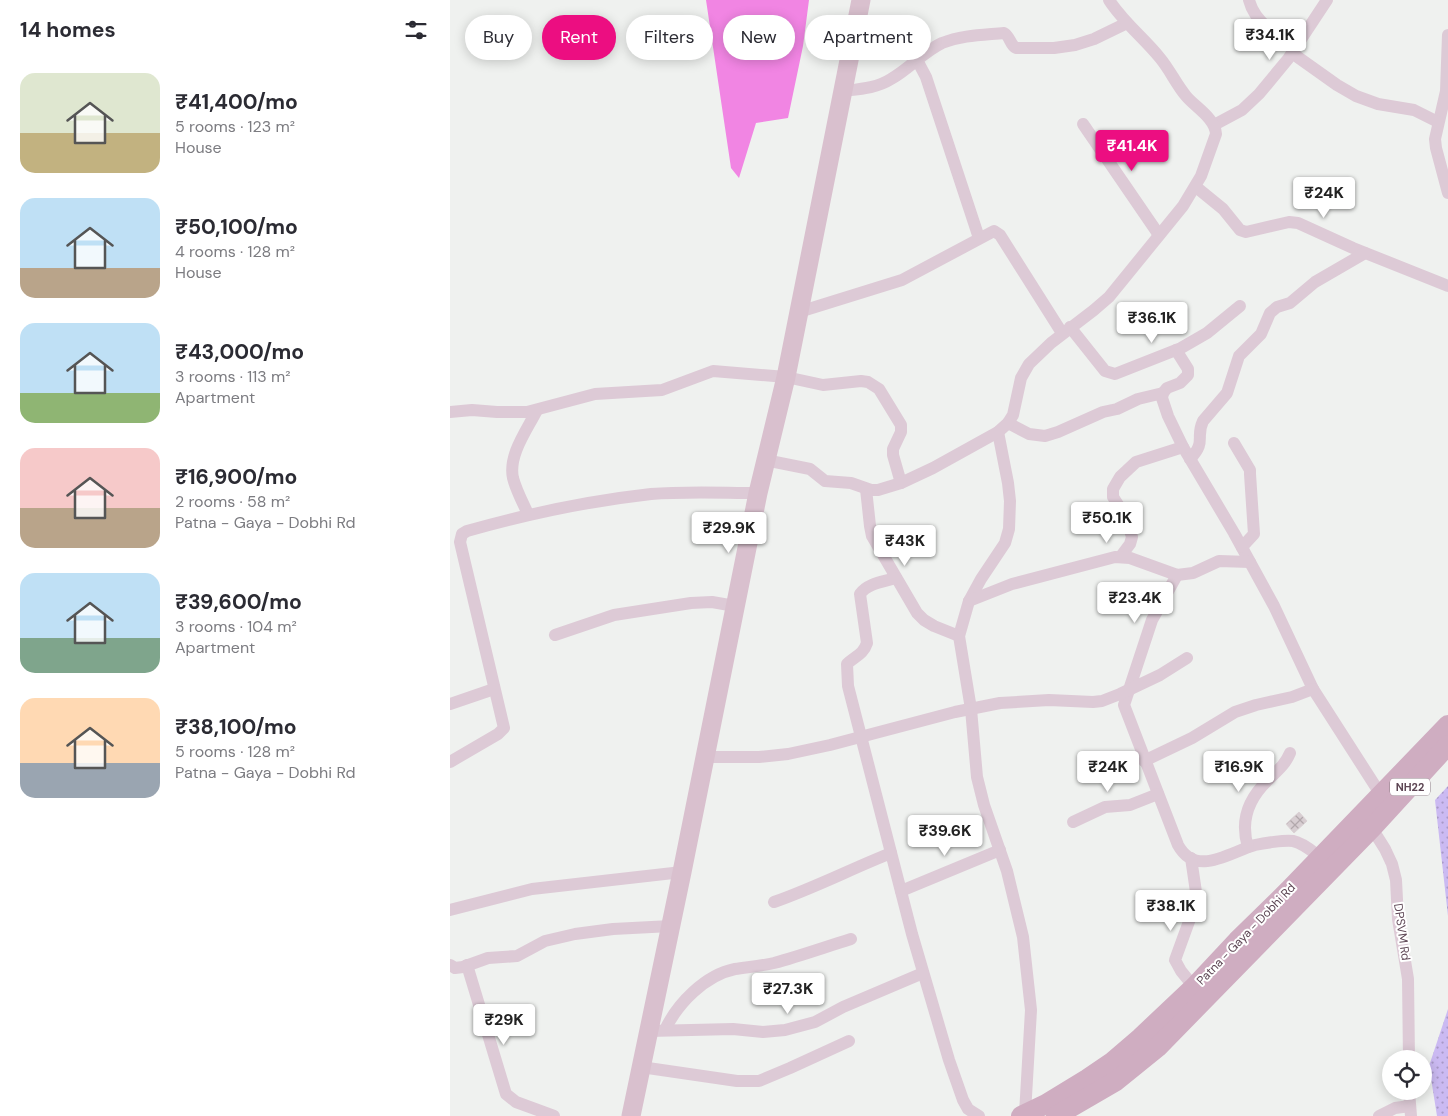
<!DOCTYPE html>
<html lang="en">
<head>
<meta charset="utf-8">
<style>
	body { margin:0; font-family:"DM Sans",sans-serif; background:#f2f2f3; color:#2b2b33; height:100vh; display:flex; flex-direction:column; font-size:19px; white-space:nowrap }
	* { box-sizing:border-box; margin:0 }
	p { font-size:16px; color:#7c7c81 }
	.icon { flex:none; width:28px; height:28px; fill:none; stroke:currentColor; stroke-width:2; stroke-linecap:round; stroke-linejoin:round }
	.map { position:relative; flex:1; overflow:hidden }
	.panel { display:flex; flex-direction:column; background:#fff; width:450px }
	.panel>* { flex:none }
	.guide { position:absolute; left:15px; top:15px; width:475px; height:45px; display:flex; gap:10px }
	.tools { position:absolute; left:932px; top:1050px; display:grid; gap:10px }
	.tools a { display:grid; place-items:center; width:50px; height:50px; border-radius:50%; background:#fff; box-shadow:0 2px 12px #0003; font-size:25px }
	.price { position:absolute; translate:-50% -42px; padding:0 11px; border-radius:5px; background:#fff; color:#222; font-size:16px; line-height:32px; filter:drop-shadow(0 1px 2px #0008) }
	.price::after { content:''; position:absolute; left:50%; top:30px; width:15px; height:11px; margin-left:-8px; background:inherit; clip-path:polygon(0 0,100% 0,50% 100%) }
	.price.current { background:#ec0e81; color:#fff }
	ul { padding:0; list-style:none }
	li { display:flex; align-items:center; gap:15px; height:125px; padding:0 20px }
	li span { display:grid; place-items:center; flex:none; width:140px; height:100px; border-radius:15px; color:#555 }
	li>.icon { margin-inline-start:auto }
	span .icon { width:60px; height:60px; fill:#fffc; stroke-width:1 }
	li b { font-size:21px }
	h2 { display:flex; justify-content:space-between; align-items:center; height:60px; padding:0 20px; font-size:21px }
	.pill { padding:0 18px; border-radius:22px; background:#fff; box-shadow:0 2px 12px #0003; font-size:18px; line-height:45px }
	.pill.current { background:#ec0e81; color:#fff }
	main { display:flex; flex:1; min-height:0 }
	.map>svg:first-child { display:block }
	.grass { fill:url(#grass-dots) }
	.water { fill:#f185e3 }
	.building { fill:url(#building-cross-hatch); stroke:#dbd2d5 }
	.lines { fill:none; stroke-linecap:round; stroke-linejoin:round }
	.street { stroke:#ddcad6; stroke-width:12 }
	.secondary { stroke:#d9c0ce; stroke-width:19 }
	.primary { stroke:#cfadc1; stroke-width:20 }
	.labels { text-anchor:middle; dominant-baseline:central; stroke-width:4; stroke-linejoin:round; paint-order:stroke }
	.shield { fill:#fff; stroke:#8e7e87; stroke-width:1 }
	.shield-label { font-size:11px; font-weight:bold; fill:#5d4654 }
	.street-label { font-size:12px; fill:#5d4654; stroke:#fff }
</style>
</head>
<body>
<main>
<section class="panel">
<h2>14 homes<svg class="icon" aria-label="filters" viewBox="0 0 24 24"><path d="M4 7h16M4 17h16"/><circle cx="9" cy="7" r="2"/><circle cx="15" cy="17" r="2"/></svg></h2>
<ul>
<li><span style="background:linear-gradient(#dfe7d0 60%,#c2b280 0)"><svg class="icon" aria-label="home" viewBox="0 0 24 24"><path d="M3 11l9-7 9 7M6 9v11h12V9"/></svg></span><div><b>₹41,400/mo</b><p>5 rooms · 123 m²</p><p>House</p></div></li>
<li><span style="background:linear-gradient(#bfe0f5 70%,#b9a48a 0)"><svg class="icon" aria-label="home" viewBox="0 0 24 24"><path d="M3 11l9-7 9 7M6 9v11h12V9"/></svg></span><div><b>₹50,100/mo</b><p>4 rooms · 128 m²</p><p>House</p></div></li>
<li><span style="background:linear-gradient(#bfe0f5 70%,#8fb573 0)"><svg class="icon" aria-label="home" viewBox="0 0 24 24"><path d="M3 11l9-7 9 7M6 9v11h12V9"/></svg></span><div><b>₹43,000/mo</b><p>3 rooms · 113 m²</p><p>Apartment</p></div></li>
<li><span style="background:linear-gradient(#f6c9c9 60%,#b9a48a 0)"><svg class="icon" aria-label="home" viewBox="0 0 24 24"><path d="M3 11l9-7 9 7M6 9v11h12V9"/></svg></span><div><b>₹16,900/mo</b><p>2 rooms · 58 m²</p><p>Patna - Gaya - Dobhi Rd</p></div></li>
<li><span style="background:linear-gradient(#bfe0f5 65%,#7fa58c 0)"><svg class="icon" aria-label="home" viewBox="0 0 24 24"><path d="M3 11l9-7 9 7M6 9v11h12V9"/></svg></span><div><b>₹39,600/mo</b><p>3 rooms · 104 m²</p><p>Apartment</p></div></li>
<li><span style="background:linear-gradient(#ffd9b3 65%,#9aa5b1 0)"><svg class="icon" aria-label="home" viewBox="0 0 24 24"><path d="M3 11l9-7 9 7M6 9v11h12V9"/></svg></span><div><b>₹38,100/mo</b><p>5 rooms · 128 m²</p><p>Patna - Gaya - Dobhi Rd</p></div></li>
</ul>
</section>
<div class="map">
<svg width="998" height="1116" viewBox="0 0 998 1116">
	<defs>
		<pattern id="grass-dots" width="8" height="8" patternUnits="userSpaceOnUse" patternTransform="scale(1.25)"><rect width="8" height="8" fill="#cbbaf2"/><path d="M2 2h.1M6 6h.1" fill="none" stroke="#a899c7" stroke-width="1.8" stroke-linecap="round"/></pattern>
		<pattern id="building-cross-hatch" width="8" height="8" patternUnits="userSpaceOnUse" patternTransform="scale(1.25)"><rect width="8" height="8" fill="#d7cdd1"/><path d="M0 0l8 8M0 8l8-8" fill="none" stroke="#b2a8ac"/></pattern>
	</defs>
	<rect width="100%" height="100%" fill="#eff1ef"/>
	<g class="grass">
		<path d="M998,786V916L985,800Z"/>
		<path d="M998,1009V1116H987L979,1066Z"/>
	</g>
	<path class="water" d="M256,0H359L353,46L338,118L306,123L289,178L281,168Z"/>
	<path class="building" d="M849,812L857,821L844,833L836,824Z"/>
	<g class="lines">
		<g class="street">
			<path d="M799,0C805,24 827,35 849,44"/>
			<path d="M998,35L996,91L985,139L986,148L998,193"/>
			<path d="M842,53L887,85L906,96L928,104L964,110L988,122"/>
			<path d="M467,60L476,77L529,238"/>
			<path d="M393,91C410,89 427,88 441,79C459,69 473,52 492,43C512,35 533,35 554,33C560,36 560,45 566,48H604L625,45L644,39L677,23"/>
			<path d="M633,124L709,235"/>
			<path d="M764,125L792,110L809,94L838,59L877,0"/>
			<path d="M746,187L773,209L790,230L796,232L839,222L848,223L903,248L998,286"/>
			<path d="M349,312L452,280L544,231L550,235L612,333"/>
			<path d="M620,327L655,371L665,374L731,348L757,333L790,306"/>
			<path d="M726,350L738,369V375L730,383L717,388L713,393L712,398L718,416L733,447L784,533L824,606L863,689L931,795"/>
			<path d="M0,412L22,410L47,412H77L145,394L212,390L263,371L336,377L373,385L411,381L418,382L429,389L451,425V432L443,449V455L451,483"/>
			<path d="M558,423L579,434L595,436L608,432L653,412L667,409L688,399L713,393"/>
			<path d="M548,432L558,483L560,501L559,529L555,543L531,579L519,601L509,636L521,709L527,777L534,805L557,871L573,937L581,1010L575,1114"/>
			<path d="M784,443L800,470V474L804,534L792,547"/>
			<path d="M740,459C757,441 745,438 753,421L777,393L789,356L811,334L820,313L827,307L840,303L865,282L915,253"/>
			<path d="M315,460L360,469L375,481L401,483L421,490H428L451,483L483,468L548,432L558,423L563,415L571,378L579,364L601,343L644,310L659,297L733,206L751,176L766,134C765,118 745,107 736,96C726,84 720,70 710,58C694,38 673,22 659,0"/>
			<path d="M416,489L420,526L422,536L467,613L474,620L484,626L509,636"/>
			<path d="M78,514C73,503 66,490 63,478C58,455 77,430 87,410"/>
			<path d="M671,556L680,544L682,537L676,517L663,497V489L670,477L686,462L733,447"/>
			<path d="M727,575L702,620L674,705L728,845C746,878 780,852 805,845C814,843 834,840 843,841C853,843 862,851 870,857"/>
			<path d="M446,578C433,582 418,583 410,594L417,643C413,655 405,656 397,664L398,686L462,934L499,1060L513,1100L518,1109L529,1116"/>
			<path d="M519,601L562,584L665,557L680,558L727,575L743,573L769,561L800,562"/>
			<path d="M105,635L164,615L241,603L262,602L285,606"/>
			<path d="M0,704L44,689"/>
			<path d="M255,757H309L338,754L380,745L505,712L550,703L599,700L643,702L652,701L670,694L710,675L737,658"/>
			<path d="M694,761L742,738L785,712L806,705L842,697L863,689"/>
			<path d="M0,762L48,734L54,728L10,542L12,534L17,531C77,514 138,501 201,494C236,491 273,493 308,493"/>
			<path d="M623,822L655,807L680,805L708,794"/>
			<path d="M918,822L935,849L942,864L946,880L948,919L958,979L959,1059"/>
			<path d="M798,847C790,821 798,799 818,780C827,771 835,765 840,753"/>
			<path d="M741,858L746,892L741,916L725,960L731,971L744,987"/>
			<path d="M451,891L550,850"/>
			<path d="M324,902C364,888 401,869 441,853"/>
			<path d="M0,910L82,889L232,872"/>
			<path d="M0,965L5,968L13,967L38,958L67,956L95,941L125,934L163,929L221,926"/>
			<path d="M17,965L56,1094L66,1102L104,1116"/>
			<path d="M215,1030C227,1004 255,975 285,969C298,967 311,966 324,963C350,956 375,947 401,939"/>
			<path d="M199,1031L283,1029L313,1032L335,1030L365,1022L393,1007L473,973"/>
			<path d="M191,1067L287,1081H309L340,1068L399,1041"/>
			<path d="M959,1091L961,1116"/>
			<path d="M929,1116L945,1108L960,1106"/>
		</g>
		<path class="secondary" d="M181,1116L232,872L308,493L336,377L411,0"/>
		<g class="primary">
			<path d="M571,1116L596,1104L637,1079L662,1062L690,1038L744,987L787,941L839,890L998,725"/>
			<path d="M606,1116L666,1081L708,1047L922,828L998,745"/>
		</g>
	</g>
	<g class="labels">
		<rect class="shield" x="940" y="778.5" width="40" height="17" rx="4"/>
		<g class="shield-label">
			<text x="960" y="787">NH22</text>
		</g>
		<g class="street-label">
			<text transform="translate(952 932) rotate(82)">DPSVM Rd</text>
			<text transform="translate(796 934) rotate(-46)">Patna - Gaya - Dobhi Rd</text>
		</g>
	</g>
</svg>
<div class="tools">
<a><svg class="icon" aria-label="locate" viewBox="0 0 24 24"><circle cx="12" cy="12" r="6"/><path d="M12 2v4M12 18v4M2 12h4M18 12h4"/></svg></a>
</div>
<b class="price" style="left:820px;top:61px">₹34.1K</b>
<b class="price current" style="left:682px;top:172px">₹41.4K</b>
<b class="price" style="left:874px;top:219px">₹24K</b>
<b class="price" style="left:702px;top:344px">₹36.1K</b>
<b class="price" style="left:657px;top:544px">₹50.1K</b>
<b class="price" style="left:279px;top:554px">₹29.9K</b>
<b class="price" style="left:455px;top:567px">₹43K</b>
<b class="price" style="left:685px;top:624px">₹23.4K</b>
<b class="price" style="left:658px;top:793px">₹24K</b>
<b class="price" style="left:789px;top:793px">₹16.9K</b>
<b class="price" style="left:495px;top:857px">₹39.6K</b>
<b class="price" style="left:721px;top:932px">₹38.1K</b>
<b class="price" style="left:338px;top:1015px">₹27.3K</b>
<b class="price" style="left:54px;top:1046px">₹29K</b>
<div class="guide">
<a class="pill">Buy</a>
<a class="pill current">Rent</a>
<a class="pill">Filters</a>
<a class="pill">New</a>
<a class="pill">Apartment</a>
</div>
</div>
</main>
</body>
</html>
